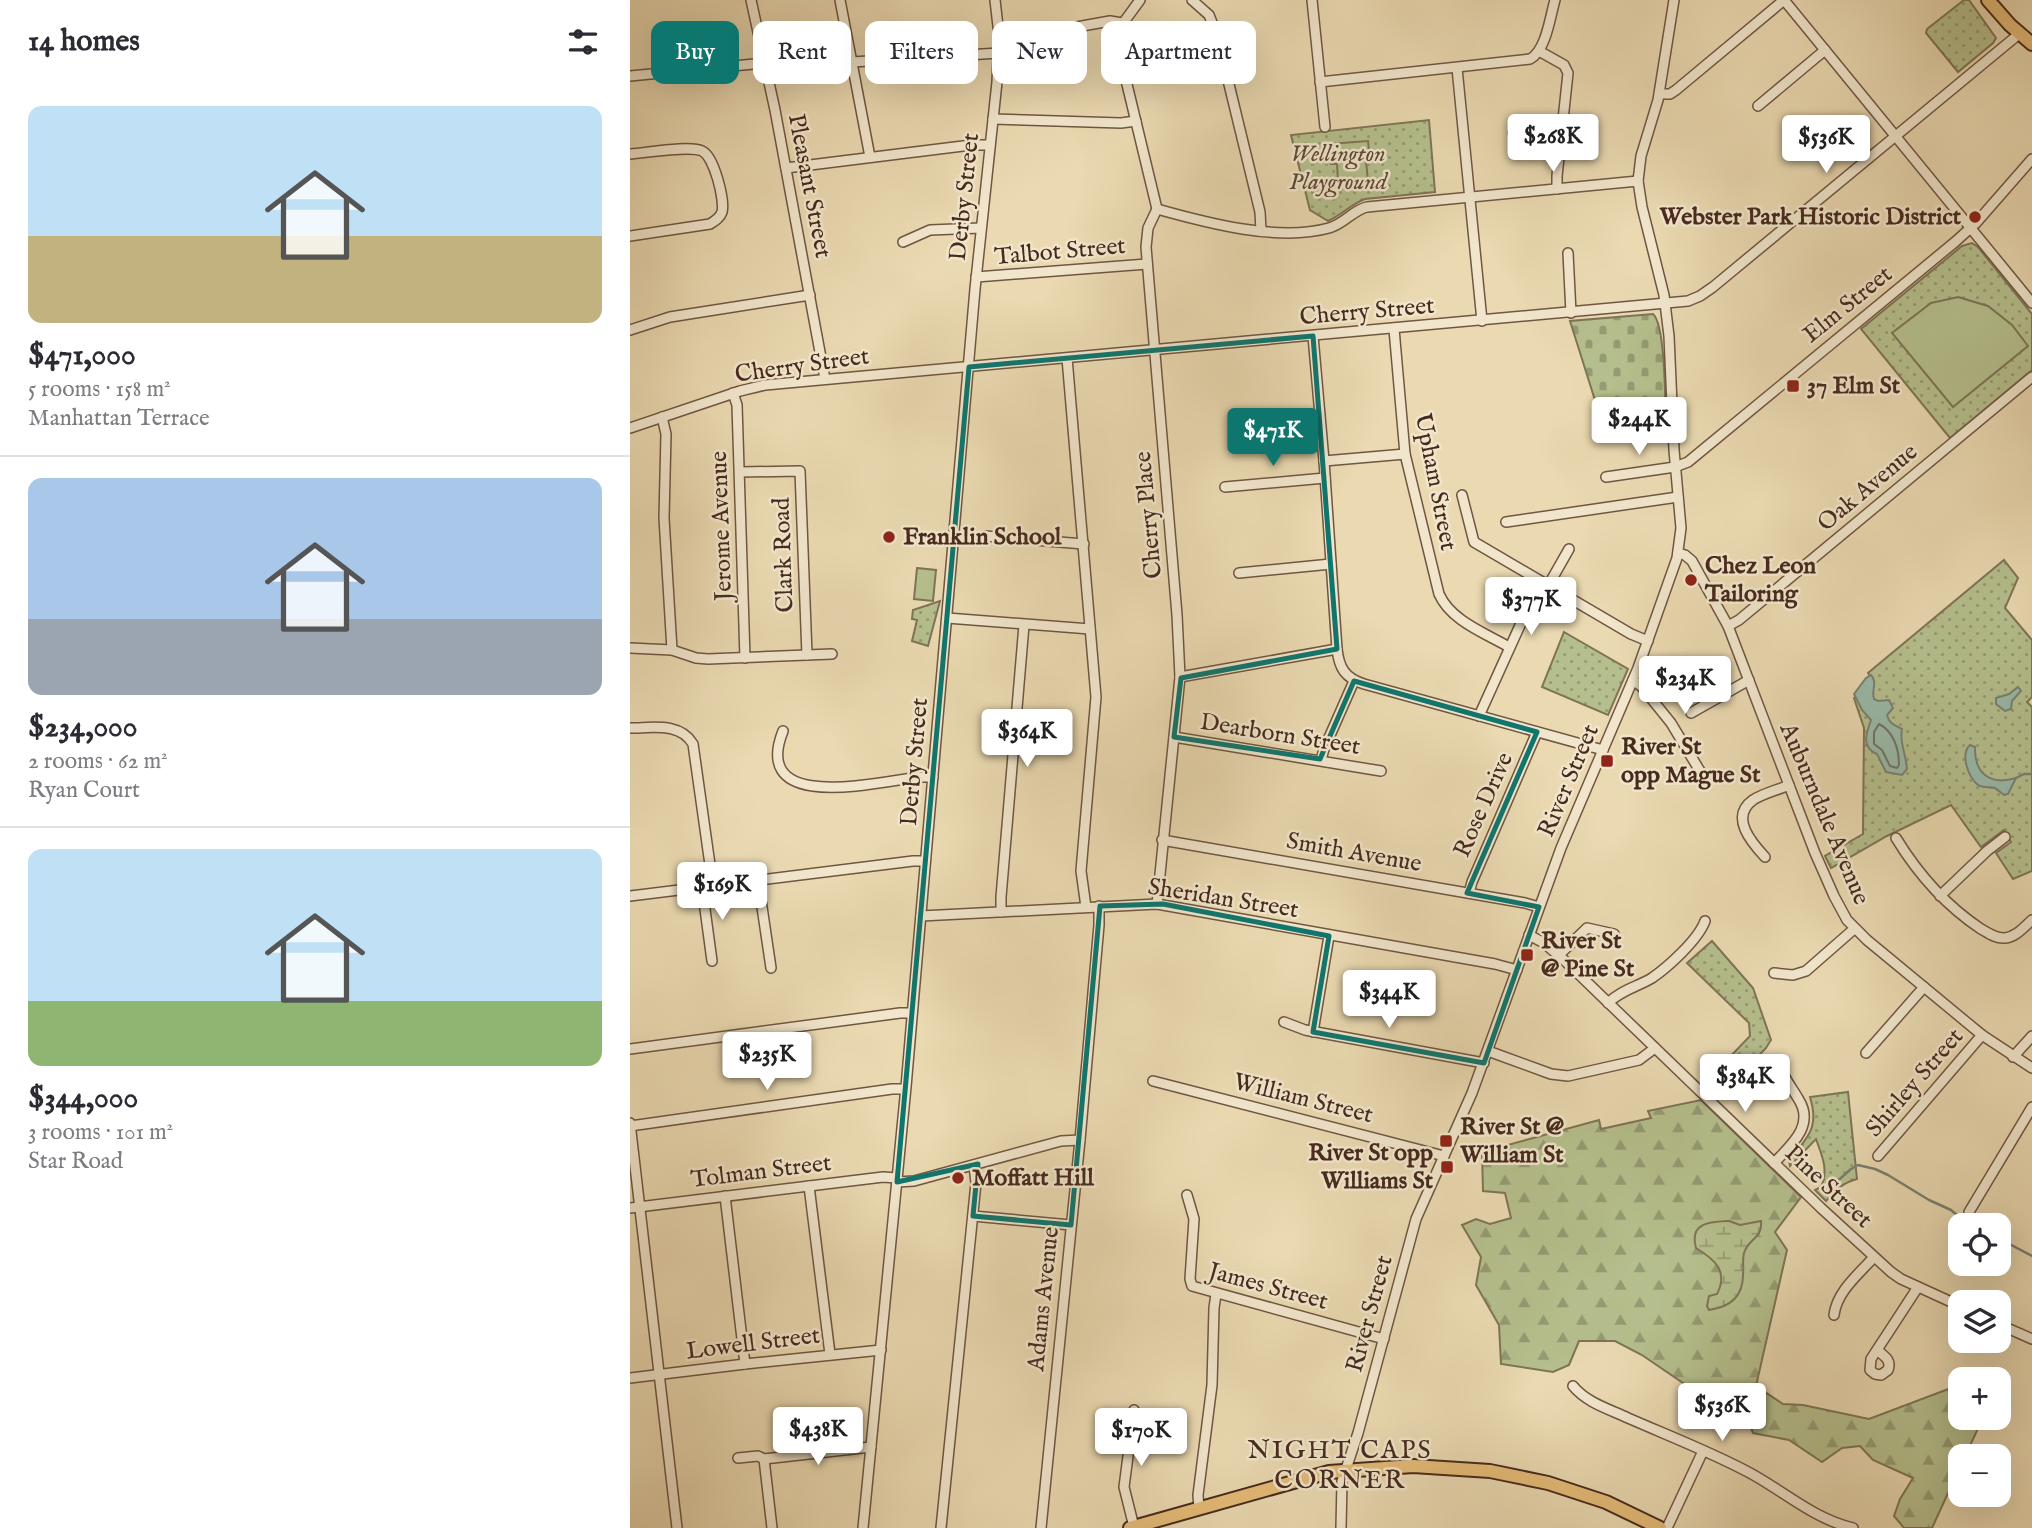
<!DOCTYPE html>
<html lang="en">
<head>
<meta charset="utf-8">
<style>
	body { margin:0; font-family:"IM FELL English",serif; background:#f7f7f7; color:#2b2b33; height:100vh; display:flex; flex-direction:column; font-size:26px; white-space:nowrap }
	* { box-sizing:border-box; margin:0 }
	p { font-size:23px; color:#7c7c81 }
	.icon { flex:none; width:38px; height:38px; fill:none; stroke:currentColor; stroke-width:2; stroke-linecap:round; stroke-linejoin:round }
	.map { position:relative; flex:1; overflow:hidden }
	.sheet { display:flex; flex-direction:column; background:#fff; width:630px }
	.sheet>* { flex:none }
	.hud { position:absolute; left:21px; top:21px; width:665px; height:63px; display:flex; gap:14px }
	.controls { position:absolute; left:1318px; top:1213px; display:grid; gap:14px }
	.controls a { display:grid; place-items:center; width:63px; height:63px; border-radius:14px; background:#fff; box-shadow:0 7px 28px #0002; font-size:35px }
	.price { position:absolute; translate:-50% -60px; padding:0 16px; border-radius:7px; background:#fff; color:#222; font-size:23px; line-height:46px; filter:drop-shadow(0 2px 4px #0008) }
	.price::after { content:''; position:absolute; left:50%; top:42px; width:21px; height:16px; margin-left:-10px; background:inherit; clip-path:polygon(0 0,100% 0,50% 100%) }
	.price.current { background:#0f766e; color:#fff }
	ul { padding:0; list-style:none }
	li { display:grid; align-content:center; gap:14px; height:371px; padding:0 28px }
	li+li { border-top:2px solid #e1e1e2 }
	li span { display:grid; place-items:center; height:217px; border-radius:14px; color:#555 }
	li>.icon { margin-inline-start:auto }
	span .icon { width:126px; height:126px; fill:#fffc; stroke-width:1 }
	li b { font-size:30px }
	h2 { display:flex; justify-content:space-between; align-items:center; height:84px; padding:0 28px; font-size:30px }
	.tag { padding:0 24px; border-radius:14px; background:#fff; box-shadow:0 7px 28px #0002; font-size:24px; line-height:63px }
	.tag.current { background:#0f766e; color:#fff }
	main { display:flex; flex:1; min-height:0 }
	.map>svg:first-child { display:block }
	.forest { fill:url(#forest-firs); stroke:#7e7456; stroke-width:2 }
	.wetland { fill:url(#wetland-marsh); stroke:#7e7456; stroke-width:2 }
	.cemetery { fill:url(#cemetery-stones); stroke:#7e7456; stroke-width:2 }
	.park { fill:url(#park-dots); stroke:#7e7456; stroke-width:2 }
	.pitch { fill:#b5bf8d; stroke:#7e7456; stroke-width:2 }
	.water { fill:#98baaa; stroke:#788072; stroke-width:2 }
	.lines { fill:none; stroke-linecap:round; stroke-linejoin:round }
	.shore { stroke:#707264; stroke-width:2 }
	.stream { stroke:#788072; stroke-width:2.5 }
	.minor-casing { stroke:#705643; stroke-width:12 }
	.major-casing { stroke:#472a1e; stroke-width:16 }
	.minor { stroke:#f1e6cc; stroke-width:9 }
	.major { stroke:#e5bc78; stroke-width:12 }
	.marked { fill:none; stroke:#0f766e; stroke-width:5; stroke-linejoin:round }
	.poi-dot { fill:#8f2418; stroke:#f1e6cc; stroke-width:2.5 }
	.labels { text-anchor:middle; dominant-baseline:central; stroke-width:5; stroke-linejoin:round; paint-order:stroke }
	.park-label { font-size:24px; font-style:italic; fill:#5d4834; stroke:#f1e6cc }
	.street-label { font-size:24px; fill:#472a1e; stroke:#f1e6cc }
	.poi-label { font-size:24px; font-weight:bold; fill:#472a1e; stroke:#f1e6cc; text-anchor:start }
	.neighbourhood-label { font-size:26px; letter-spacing:2px; fill:#472a1e; stroke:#f1e6cc }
</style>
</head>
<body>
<main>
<section class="sheet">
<h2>14 homes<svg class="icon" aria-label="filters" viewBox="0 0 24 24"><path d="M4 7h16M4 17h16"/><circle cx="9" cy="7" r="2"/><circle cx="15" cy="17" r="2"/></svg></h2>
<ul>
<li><span style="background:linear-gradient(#bfe0f5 60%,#c2b280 0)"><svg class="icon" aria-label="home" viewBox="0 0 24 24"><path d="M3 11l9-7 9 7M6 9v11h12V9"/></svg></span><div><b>$471,000</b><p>5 rooms · 158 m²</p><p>Manhattan Terrace</p></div></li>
<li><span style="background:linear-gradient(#a9c7e8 65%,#9aa5b1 0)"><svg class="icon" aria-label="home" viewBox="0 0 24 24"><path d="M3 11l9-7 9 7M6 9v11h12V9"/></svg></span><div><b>$234,000</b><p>2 rooms · 62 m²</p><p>Ryan Court</p></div></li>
<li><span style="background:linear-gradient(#bfe0f5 70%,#8fb573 0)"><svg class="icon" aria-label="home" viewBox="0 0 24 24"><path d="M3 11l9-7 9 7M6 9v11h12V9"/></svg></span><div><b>$344,000</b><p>3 rooms · 101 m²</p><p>Star Road</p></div></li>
</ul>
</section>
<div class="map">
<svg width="1402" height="1528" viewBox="0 0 1402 1528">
	<defs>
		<pattern id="forest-firs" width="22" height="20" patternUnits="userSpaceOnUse" patternTransform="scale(1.75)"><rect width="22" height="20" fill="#b5bf8d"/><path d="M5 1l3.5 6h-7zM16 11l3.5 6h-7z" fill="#959b73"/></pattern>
		<pattern id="wetland-marsh" width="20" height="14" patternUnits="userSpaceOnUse" patternTransform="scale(1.75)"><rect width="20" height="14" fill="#b5bf8d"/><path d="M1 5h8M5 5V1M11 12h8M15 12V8" fill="none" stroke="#959b73"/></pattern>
		<pattern id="cemetery-stones" width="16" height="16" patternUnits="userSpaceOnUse" patternTransform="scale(1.75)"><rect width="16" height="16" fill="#b5bf8d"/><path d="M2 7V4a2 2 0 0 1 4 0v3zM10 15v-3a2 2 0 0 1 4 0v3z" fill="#959b73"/></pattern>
		<pattern id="park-dots" width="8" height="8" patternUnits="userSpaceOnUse" patternTransform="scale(1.75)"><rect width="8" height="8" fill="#b5bf8d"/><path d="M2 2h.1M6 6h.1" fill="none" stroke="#959b73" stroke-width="1.8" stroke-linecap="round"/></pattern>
	</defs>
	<rect width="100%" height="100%" fill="#ead9b1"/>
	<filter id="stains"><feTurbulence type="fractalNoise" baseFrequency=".00286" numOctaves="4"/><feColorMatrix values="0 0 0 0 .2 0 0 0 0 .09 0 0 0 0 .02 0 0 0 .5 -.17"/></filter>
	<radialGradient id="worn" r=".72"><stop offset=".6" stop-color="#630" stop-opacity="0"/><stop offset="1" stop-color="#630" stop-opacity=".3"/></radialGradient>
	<path class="forest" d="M1071,1100L1171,1197L1145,1232L1157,1250L1126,1386L1153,1404L1173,1405L1239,1419L1329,1385H1330V1418H1353L1335,1456H1330V1467L1302,1528H1274L1264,1516L1270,1499L1283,1478L1243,1460L1230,1446L1212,1448L1192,1462L1159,1440L1123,1433L1112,1406L1098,1396L1056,1385L1012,1355L985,1341H949L939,1365L923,1372L871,1364L869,1325L846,1285L851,1257L832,1225L846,1219L860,1224L881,1218L875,1193L853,1191L852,1152L969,1120L971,1129L1021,1118L1018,1111Z"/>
	<path class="wetland" d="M1099,1221L1110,1225L1131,1221C1133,1238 1118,1239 1114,1253C1112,1260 1114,1268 1113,1275C1113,1296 1100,1307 1079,1310L1077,1306L1079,1296L1087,1294C1099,1271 1084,1259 1066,1248C1059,1222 1080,1222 1099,1221Z"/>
	<path class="cemetery" d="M1023,314C1036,325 1035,408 1036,428L975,432L940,321Z"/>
	<g class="park">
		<path d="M1334,0H1339L1366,38L1363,43L1328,72L1296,33L1297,29Z"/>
		<path d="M799,120L805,192L735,199C721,204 712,215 698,221L680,210L661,135Z"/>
		<path d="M1342,243L1348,247L1402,314V370L1320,438L1231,329L1332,246Z"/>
		<path d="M1374,560L1388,578L1375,608L1402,640V697L1397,702L1402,707V871L1383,879L1366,853L1381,842L1374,830L1351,847L1321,805L1257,836L1201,868L1195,856L1233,834L1234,728L1224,698L1244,682L1238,673Z"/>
		<path d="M310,601L298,646L282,641L287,620L282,619L283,610Z"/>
		<path d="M934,632L998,669L978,715L912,687Z"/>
		<path d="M1082,941L1123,988L1141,1040L1136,1048L1088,1098L1074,1084L1120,1036L1119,1023L1057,963Z"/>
		<path d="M1218,1092L1227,1179C1212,1183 1206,1190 1196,1201L1185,1190L1191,1187C1199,1170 1192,1156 1186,1139L1160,1166L1159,1161C1177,1137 1190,1129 1180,1097Z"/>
	</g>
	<g class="pitch">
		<path d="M738,141L740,161L736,162L738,180L708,182L707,164H701L699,144Z"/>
		<path d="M1328,297L1358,306L1382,325L1398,346L1323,407L1262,333L1301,303Z"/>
		<path d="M287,568L306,570L303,601L284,599Z"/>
	</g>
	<g class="water">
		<path d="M1241,675C1248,682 1241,690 1244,699L1248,701L1259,700L1263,708L1257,715C1259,724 1265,725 1272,729C1269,743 1276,753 1277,769L1272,775L1256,772L1247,754C1231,747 1236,734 1241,720L1232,710L1224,694L1236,678Z"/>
		<path d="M1388,687L1391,691L1382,701L1381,709L1375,711L1366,704V698L1379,694Z"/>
		<path d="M1340,745L1345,747C1344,773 1360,786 1386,778L1378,794L1374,795C1373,794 1366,789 1365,788C1359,786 1354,789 1348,785C1338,777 1330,754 1340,745Z"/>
	</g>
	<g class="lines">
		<path class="shore" d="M1249,724C1263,731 1269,748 1269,765L1267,768L1260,766L1252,750L1244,744V732Z"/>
		<g class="stream">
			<path d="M1386,778L1394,774H1402"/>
			<path d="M1202,1186L1221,1169L1228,1165L1245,1169L1258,1175L1299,1200L1321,1210L1339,1225"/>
			<path d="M1368,1238L1402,1256"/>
		</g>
		<g class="minor-casing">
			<g id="minor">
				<path d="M121,0L145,110L195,379"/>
				<path d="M210,0L240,157"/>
				<path d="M510,0L491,26L488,47L527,209"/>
				<path d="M562,0L579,15L587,35L630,212L631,231"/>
				<path d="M682,0L695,127"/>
				<path d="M1154,0L1402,303"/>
				<path d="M369,41L480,21L492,23"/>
				<path d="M909,51L934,65L938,73L927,176V189"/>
				<path d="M222,62L369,53"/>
				<path d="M827,68L852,321"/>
				<path d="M0,76L135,63"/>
				<path d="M690,82L900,59C916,51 920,17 925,0"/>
				<path d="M1030,94H1040L1046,90L1154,0"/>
				<path d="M1128,106L1195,50"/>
				<path d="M363,119L491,123L506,121"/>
				<path d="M883,133H931"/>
				<path d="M0,154C16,153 60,145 72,151C84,156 95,200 92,212C90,218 85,221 80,224L0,236"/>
				<path d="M156,168L341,145H360"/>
				<path d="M527,209C577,223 648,242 699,228C714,224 723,210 737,207L1008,181"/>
				<path d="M273,242L300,230L351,228"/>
				<path d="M938,253L941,313"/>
				<path d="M346,277L517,264"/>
				<path d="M764,329L775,454L809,594C821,621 855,633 879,647"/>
				<path d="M0,330L40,317L180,295"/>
				<path d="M683,336L694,461L707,649C709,668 715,678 734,684L973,750"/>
				<path d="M437,358L466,697L451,871L456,907"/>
				<path d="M103,393L107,405L115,658"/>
				<path d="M32,417L36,434L34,518L42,650"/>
				<path d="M0,428L110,391L135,385L1058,301L1070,296L1083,287L1389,34"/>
				<path d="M694,461L775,454"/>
				<path d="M110,472L170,471L177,655"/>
				<path d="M976,477L1045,467L1058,462L1325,242L1346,223L1402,159"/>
				<path d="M595,487L695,478"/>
				<path d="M832,495L844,542L1001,634L1018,641"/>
				<path d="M876,522L1048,497"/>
				<path d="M355,536L454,544"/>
				<path d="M1048,553L1055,555L1062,561L1098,626L1185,853L1204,896L1217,920L1237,940L1352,1035L1402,1068"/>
				<path d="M609,573L701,564"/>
				<path d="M918,586L939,549"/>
				<path d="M317,618L460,629"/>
				<path d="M1098,626L1109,620L1402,377"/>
				<path d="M0,648L42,650L66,658L78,659L202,654"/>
				<path d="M550,677L707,649"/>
				<path d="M1003,680L1012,687L1041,723L1076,781"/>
				<path d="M1061,713L1119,680"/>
				<path d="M849,716L896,612"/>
				<path d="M0,728C22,728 50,722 63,744L83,886"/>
				<path d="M153,731C120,814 248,782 289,777H303"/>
				<path d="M544,737L751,771"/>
				<path d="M691,760L694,749L724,681"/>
				<path d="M1266,838C1288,874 1315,905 1351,929C1358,933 1366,939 1375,938C1386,937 1394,927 1402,920"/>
				<path d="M532,840L895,903L909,907"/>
				<path d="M1135,857C1122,843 1099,817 1123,800C1134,793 1148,790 1159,785"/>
				<path d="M128,880L141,968"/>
				<path d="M72,887L82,961"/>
				<path d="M839,893L842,882L907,732"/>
				<path d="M0,896L283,861H295"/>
				<path d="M1310,896L1357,851L1375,837"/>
				<path d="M527,904L550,677L547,615L516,247L518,228L527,209"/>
				<path d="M371,912V897L394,625"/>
				<path d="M291,916L527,904L865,964L887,970"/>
				<path d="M899,935L914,943L934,960L1191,1208L1261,1272L1271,1279L1330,1306"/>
				<path d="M928,956L957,928L984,934"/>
				<path d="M1144,973L1163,975L1176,971L1224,929"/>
				<path d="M978,1003C991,990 1007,987 1022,978C1038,967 1068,940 1075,921"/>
				<path d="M654,1022L675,1030L854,1063"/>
				<path d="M683,1032L699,936"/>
				<path d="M0,1049L270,1013H282"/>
				<path d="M858,1051L921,1074L938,1076L1009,1060L1025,1048"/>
				<path d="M1236,1053L1294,987"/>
				<path d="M1383,1057L1402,1036"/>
				<path d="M523,1081L814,1156"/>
				<path d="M0,1123L47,1528"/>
				<path d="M0,1126L262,1089H275"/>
				<path d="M1248,1156L1352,1035"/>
				<path d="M1144,1163C1160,1146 1185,1126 1169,1100C1162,1088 1154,1078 1149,1065"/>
				<path d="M267,1182L284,1181L431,1141L450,1140"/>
				<path d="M179,1186L200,1354"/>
				<path d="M557,1195L564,1219L560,1279L562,1286L754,1339"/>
				<path d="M95,1196L115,1364"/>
				<path d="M0,1208L253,1177L267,1178"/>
				<path d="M1339,1212L1402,1107"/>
				<path d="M343,1216L441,1225"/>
				<path d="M1204,1315C1207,1291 1229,1274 1244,1257"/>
				<path d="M1368,1324L1402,1339"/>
				<path d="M1247,1350C1254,1356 1262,1360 1258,1370L1251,1375L1245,1374L1240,1370L1241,1359L1288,1287"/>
				<path d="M0,1378L115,1364L251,1350"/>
				<path d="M943,1386C957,1403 979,1409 998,1418C1039,1436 1081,1452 1120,1473C1155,1492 1184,1519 1223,1528"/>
				<path d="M108,1458L128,1456L134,1459L241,1447"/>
				<path d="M134,1459L142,1528"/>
				<path d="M569,1509L568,1495L582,1385L584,1308L586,1294"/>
				<path d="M504,1527L494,1487L504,1410"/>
				<path d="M233,1528L276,1087L345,289L367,82L369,35L365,0"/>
				<path d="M311,1528L346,1183L344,1165"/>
				<path d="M411,1528L450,1140L469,925V906"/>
				<path d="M711,1528L712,1481L728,1433L786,1219L842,1093L931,848L1008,668L1047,558L1051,528L1044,450L1039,336L1034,295L1012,207L1008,181L1011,156L1028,100L1044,0"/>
				<path d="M1037,1528L1073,1451"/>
			</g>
		</g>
		<g class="major-casing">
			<g id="major">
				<path d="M1358,0L1380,25L1402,44"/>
				<path d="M500,1528L699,1472L783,1466L860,1471L918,1483L976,1502L1030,1528"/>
			</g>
		</g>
		<use href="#minor" class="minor"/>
		<use href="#major" class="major"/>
	</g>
	<path class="marked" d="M683,336L707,649L551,678L544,737L690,759L724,681L907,732L837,893L909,907L854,1063L683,1032L699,936L533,904L470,906L441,1225L343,1216L348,1164L267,1182L339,367Z"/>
	<g class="poi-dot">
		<circle cx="1345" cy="217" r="7"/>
		<rect x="1156" y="379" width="14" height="14" rx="3.5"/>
		<circle cx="259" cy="537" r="7"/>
		<circle cx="1061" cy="580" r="7"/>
		<rect x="970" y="754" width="14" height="14" rx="3.5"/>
		<rect x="890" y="948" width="14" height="14" rx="3.5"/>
		<rect x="809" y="1134" width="14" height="14" rx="3.5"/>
		<rect x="810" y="1160" width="14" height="14" rx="3.5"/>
		<circle cx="328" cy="1178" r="7"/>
	</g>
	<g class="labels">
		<g class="park-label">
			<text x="708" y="154">Wellington<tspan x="708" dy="28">Playground</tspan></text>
		</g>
		<g class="street-label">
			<text transform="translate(179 186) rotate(79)">Pleasant Street</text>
			<text transform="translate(335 197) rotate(-84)">Derby Street</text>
			<text transform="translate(430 252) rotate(-5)">Talbot Street</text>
			<text transform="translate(1218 305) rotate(-39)">Elm Street</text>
			<text transform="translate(737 312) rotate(-5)">Cherry Street</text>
			<text transform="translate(172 366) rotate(-8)">Cherry Street</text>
			<text transform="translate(805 482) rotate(79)">Upham Street</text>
			<text transform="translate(1238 488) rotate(-40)">Oak Avenue</text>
			<text transform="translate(519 515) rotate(-95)">Cherry Place</text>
			<text transform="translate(92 526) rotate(-92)">Jerome Avenue</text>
			<text transform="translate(154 555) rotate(-92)">Clark Road</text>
			<text transform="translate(650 735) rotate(9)">Dearborn Street</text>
			<text transform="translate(285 762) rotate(-85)">Derby Street</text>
			<text transform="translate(939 781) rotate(-67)">River Street</text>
			<text transform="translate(854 805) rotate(-66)">Rose Drive</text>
			<text transform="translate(1194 814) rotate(67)">Auburndale Avenue</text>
			<text transform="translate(724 853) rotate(10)">Smith Avenue</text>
			<text transform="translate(593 899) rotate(9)">Sheridan Street</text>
			<text transform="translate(1285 1083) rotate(-49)">Shirley Street</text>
			<text transform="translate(673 1099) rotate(14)">William Street</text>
			<text transform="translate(131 1172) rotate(-7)">Tolman Street</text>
			<text transform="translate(1198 1187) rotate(43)">Pine Street</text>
			<text transform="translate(638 1287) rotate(15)">James Street</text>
			<text transform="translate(414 1299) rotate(-84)">Adams Avenue</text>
			<text transform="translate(740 1314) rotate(-75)">River Street</text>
			<text transform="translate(123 1344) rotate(-7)">Lowell Street</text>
		</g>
		<g class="poi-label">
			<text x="1331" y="217" text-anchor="end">Webster Park Historic District</text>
			<text x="1177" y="386">37 Elm St</text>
			<text x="273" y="537">Franklin School</text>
			<text x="1075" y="566">Chez Leon<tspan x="1075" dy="28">Tailoring</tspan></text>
			<text x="991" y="747">River St<tspan x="991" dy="28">opp Mague St</tspan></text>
			<text x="911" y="941">River St<tspan x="911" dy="28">@ Pine St</tspan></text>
			<text x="830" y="1127">River St @<tspan x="830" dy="28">William St</tspan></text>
			<text x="803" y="1153" text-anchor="end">River St opp<tspan x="803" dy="28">Williams St</tspan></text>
			<text x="342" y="1178">Moffatt Hill</text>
		</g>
		<g class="neighbourhood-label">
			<text x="710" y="1450">NIGHT CAPS<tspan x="710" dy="30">CORNER</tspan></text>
		</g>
	</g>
	<rect width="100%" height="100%" filter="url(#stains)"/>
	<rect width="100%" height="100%" fill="url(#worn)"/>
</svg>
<div class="controls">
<a><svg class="icon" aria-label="locate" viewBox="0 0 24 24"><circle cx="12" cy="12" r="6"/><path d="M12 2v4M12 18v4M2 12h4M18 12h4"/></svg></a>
<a><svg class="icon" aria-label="layers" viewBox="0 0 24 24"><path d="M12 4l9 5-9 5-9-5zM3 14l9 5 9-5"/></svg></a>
<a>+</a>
<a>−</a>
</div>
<b class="price" style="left:923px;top:174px">$268K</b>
<b class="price" style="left:1196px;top:175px">$536K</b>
<b class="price" style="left:1009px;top:457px">$244K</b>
<b class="price current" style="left:643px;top:468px">$471K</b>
<b class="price" style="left:901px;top:637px">$377K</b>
<b class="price" style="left:1055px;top:716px">$234K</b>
<b class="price" style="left:397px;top:769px">$364K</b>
<b class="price" style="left:92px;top:922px">$169K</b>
<b class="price" style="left:759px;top:1030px">$344K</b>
<b class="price" style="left:137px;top:1092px">$235K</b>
<b class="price" style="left:1115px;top:1114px">$384K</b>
<b class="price" style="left:1092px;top:1443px">$536K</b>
<b class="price" style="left:188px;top:1467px">$438K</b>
<b class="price" style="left:511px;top:1468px">$170K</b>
<div class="hud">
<a class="tag current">Buy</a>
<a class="tag">Rent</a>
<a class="tag">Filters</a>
<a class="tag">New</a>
<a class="tag">Apartment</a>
</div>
</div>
</main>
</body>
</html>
